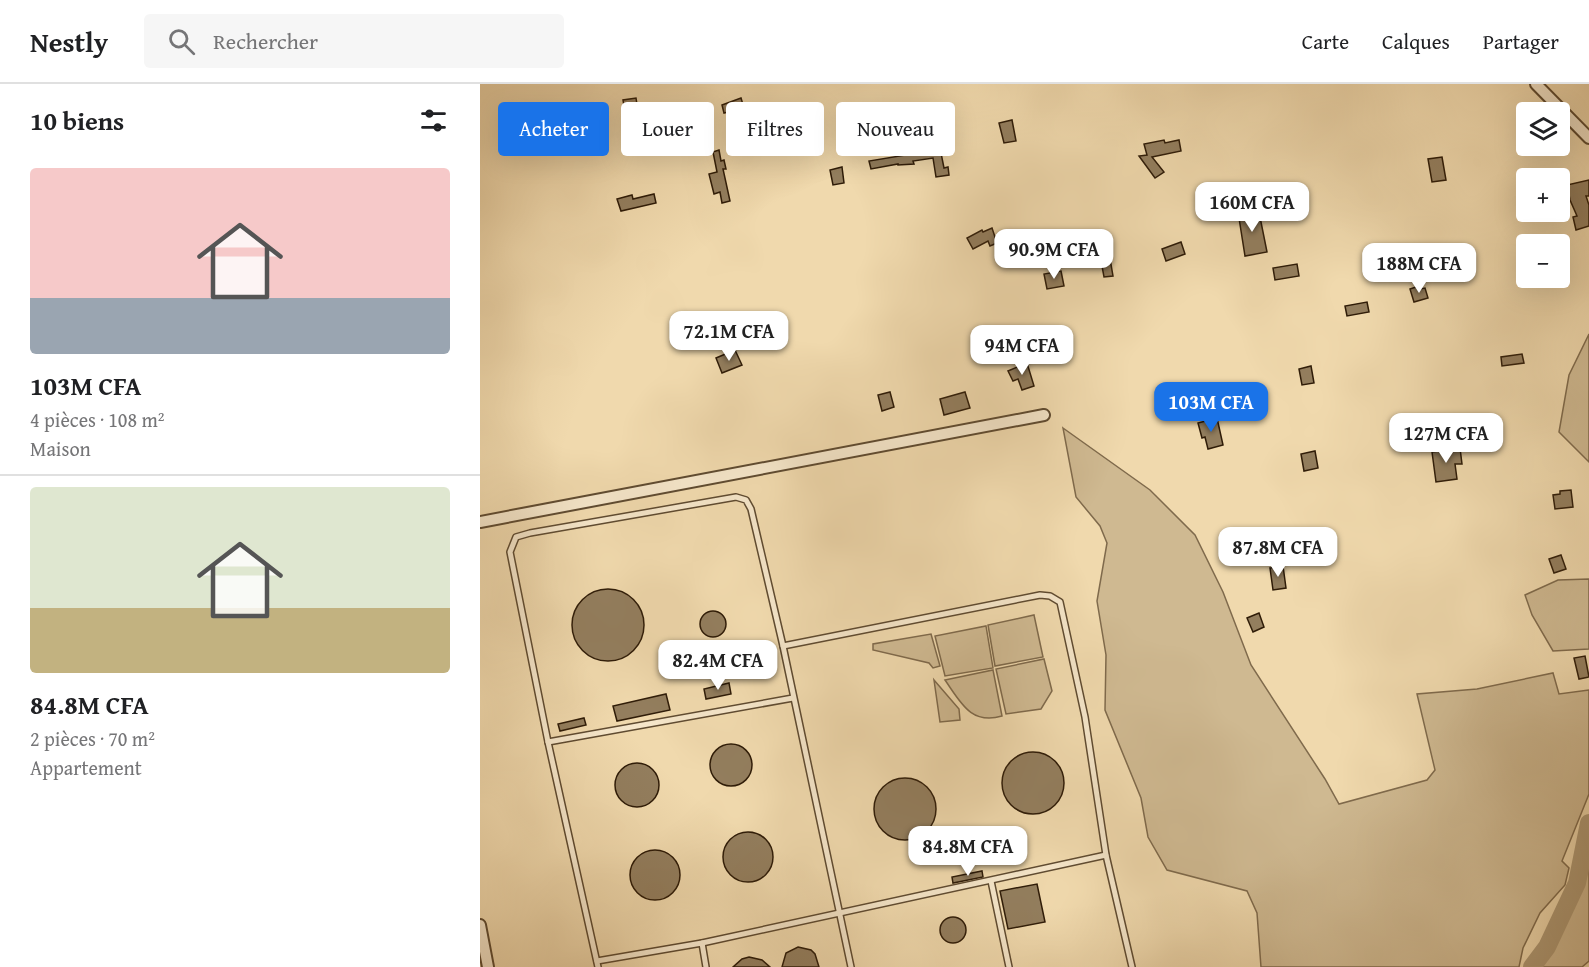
<!DOCTYPE html>
<html lang="fr">
<head>
<meta charset="utf-8">
<style>
	body { margin:0; font-family:"Gentium Book Plus",serif; background:#f6f6f6; color:#202124; height:100vh; display:flex; flex-direction:column; font-size:22px; white-space:nowrap }
	* { box-sizing:border-box; margin:0 }
	p { font-size:20px; color:#757577 }
	.icon { flex:none; width:33px; height:33px; fill:none; stroke:currentColor; stroke-width:2; stroke-linecap:round; stroke-linejoin:round }
	.map { position:relative; flex:1; overflow:hidden }
	.panel { display:flex; flex-direction:column; background:#fff; width:480px }
	.panel>* { flex:none }
	.top-card { position:absolute; left:18px; top:18px; width:570px; height:54px; display:flex; gap:12px }
	.buttons { position:absolute; left:1036px; top:18px; display:grid; gap:12px }
	.buttons a { display:grid; place-items:center; width:54px; height:54px; border-radius:6px; background:#fff; box-shadow:0 6px 24px #0002; font-size:30px }
	.price { position:absolute; translate:-50% -51px; padding:0 14px; border-radius:12px; background:#fff; color:#222; font-size:20px; line-height:39px; filter:drop-shadow(0 2px 3px #0008) }
	.price::after { content:''; position:absolute; left:50%; top:36px; width:18px; height:14px; margin-left:-9px; background:inherit; clip-path:polygon(0 0,100% 0,50% 100%) }
	.price.current { background:#1a73e8; color:#fff }
	ul { padding:0; list-style:none }
	li { display:grid; align-content:center; gap:12px; height:318px; padding:0 30px }
	li+li { border-top:2px solid #e0e0e0 }
	li span { display:grid; place-items:center; height:186px; border-radius:6px; color:#555 }
	li>.icon { margin-inline-start:auto }
	span .icon { width:108px; height:108px; fill:#fffc; stroke-width:1 }
	li b { font-size:26px }
	h2 { display:flex; justify-content:space-between; align-items:center; height:72px; padding:0 30px; font-size:26px }
	.pill { padding:0 21px; border-radius:6px; background:#fff; box-shadow:0 6px 24px #0002; font-size:21px; line-height:54px }
	.pill.current { background:#1a73e8; color:#fff }
	header { display:flex; align-items:center; gap:36px; box-sizing:border-box; height:84px; padding:0 30px; background:#fff; border-bottom:2px solid #e0e0e0 }
	header strong { font-size:28px }
	nav { display:flex; gap:33px; margin-inline-start:auto; font-size:21px }
	.search { width:420px; height:54px; background:#f6f6f6; display:flex; align-items:center; gap:15px; box-sizing:border-box; padding:0 21px; border-radius:6px; color:#757577; font-size:22px }
	main { display:flex; flex:1; min-height:0 }
	.map>svg:first-child { display:block }
	.green { fill:#cfb991; stroke:#7f6a4c; stroke-width:1.5 }
	.lines { fill:none; stroke-linecap:round; stroke-linejoin:round }
	.stream { stroke:#7b6749; stroke-width:3 }
	.river { stroke:#ae9975; stroke-width:18 }
	.building { fill:#937e5e; stroke:#2f1c08; stroke-width:1.5 }
	.service-casing { stroke:#5f4b31; stroke-width:8 }
	.minor-casing { stroke:#5f4b31; stroke-width:14 }
	.service { stroke:#f5e6ca; stroke-width:5 }
	.minor { stroke:#f5e6ca; stroke-width:10 }
</style>
</head>
<body>
<header>
<strong>Nestly</strong>
<div class="search"><svg class="icon" aria-label="search" viewBox="0 0 24 24"><circle cx="10" cy="10" r="6"/><path d="M15 15l6 6"/></svg>Rechercher</div>
<nav><a>Carte</a><a>Calques</a><a>Partager</a></nav>
</header>
<main>
<section class="panel">
<h2>10 biens<svg class="icon" aria-label="filters" viewBox="0 0 24 24"><path d="M4 7h16M4 17h16"/><circle cx="9" cy="7" r="2"/><circle cx="15" cy="17" r="2"/></svg></h2>
<ul>
<li><span style="background:linear-gradient(#f6c9c9 70%,#9aa5b1 0)"><svg class="icon" aria-label="home" viewBox="0 0 24 24"><path d="M3 11l9-7 9 7M6 9v11h12V9"/></svg></span><div><b>103M CFA</b><p>4 pièces · 108 m²</p><p>Maison</p></div></li>
<li><span style="background:linear-gradient(#dfe7d0 65%,#c2b280 0)"><svg class="icon" aria-label="home" viewBox="0 0 24 24"><path d="M3 11l9-7 9 7M6 9v11h12V9"/></svg></span><div><b>84.8M CFA</b><p>2 pièces · 70 m²</p><p>Appartement</p></div></li>
</ul>
</section>
<div class="map">
<svg width="1109" height="883" viewBox="0 0 1109 883">
	<rect width="100%" height="100%" fill="#f0d9ad"/>
	<filter id="stains"><feTurbulence type="fractalNoise" baseFrequency=".00333" numOctaves="4"/><feColorMatrix values="0 0 0 0 .2 0 0 0 0 .09 0 0 0 0 .02 0 0 0 .5 -.17"/></filter>
	<radialGradient id="worn" r=".72"><stop offset=".6" stop-color="#630" stop-opacity="0"/><stop offset="1" stop-color="#630" stop-opacity=".3"/></radialGradient>
	<g class="green">
		<path d="M1109,250V378L1079,348L1089,291Z"/>
		<path d="M583,344L670,406L715,451L743,508L771,581L845,695L859,720L947,696L955,686L937,610L997,605L1073,589L1079,610L1109,606V710L1082,777L1089,784L1085,801L1060,829L1043,864L1039,883H781L777,829L767,807L687,786L668,753L661,714L625,626L626,571L617,517L627,459L620,442L596,413Z"/>
		<path d="M1109,495V565L1073,567L1052,531L1045,511L1078,496Z"/>
		<path d="M554,531L563,573L515,582L508,541Z"/>
		<path d="M506,542L513,584L465,592L455,552Z"/>
		<path d="M451,550L460,582L453,584L449,579L393,566V560Z"/>
		<path d="M564,575L572,607L561,625L526,630L516,585Z"/>
		<path d="M513,586L522,632C491,641 481,619 465,596Z"/>
		<path d="M454,596L479,625L480,636L460,638Z"/>
		<path d="M1109,770V877L1102,883H1060L1098,808Z"/>
	</g>
	<g class="lines">
		<path class="stream" d="M1104,766H1109"/>
		<path class="river" d="M1052,883L1067,863L1097,799L1109,739"/>
	</g>
	<g class="building">
		<path d="M156,14L159,33L146,35L143,16Z"/>
		<path d="M261,14L264,24L244,29L242,21Z"/>
		<path d="M532,36L536,57L524,59L519,39Z"/>
		<path d="M71,40L75,56L50,62L46,46Z"/>
		<path d="M684,56L685,59L699,56L701,67L672,73L684,88L675,94L659,72L667,71L664,60Z"/>
		<path d="M460,64L464,84L468,83L469,91L456,93L453,74L433,77L434,80L418,81V80L391,85L389,77L438,69L437,66Z"/>
		<path d="M239,66L241,77L244,76L246,85H243L250,117L242,119L240,108L234,110L229,90L237,88L233,68Z"/>
		<path d="M962,73L966,96L952,98L948,75Z"/>
		<path d="M362,83L364,99L353,101L350,86Z"/>
		<path d="M1109,96V112H1106L1109,121V142L1096,146L1093,133L1097,132L1090,116L1087,101Z"/>
		<path d="M174,110L176,119L141,127L137,115L152,111L153,115Z"/>
		<path d="M776,125V128H779L787,168L765,172L759,134L762,133L761,127Z"/>
		<path d="M512,144L517,159L510,162L508,157L493,165L487,154L502,146L503,148Z"/>
		<path d="M701,158L705,170L686,177L682,165Z"/>
		<path d="M628,163L633,192L624,193L619,166Z"/>
		<path d="M817,180L819,192L795,196L793,184Z"/>
		<path d="M581,187L584,202L567,205L564,190Z"/>
		<path d="M939,202L940,205L945,204L948,214L934,218L930,205Z"/>
		<path d="M887,218L889,228L867,232L865,222Z"/>
		<path d="M255,266L262,281L242,289L236,274Z"/>
		<path d="M1042,270L1044,279L1022,282L1021,273Z"/>
		<path d="M547,279L554,302L542,306L538,295L533,297L528,287Z"/>
		<path d="M831,282L834,299L822,301L819,285Z"/>
		<path d="M410,308L414,323L402,327L398,311Z"/>
		<path d="M485,308L490,324L464,331L460,315Z"/>
		<path d="M737,334L743,361L728,365L725,353L722,354L718,339Z"/>
		<path d="M980,364L982,380H975L977,395L956,398L952,368Z"/>
		<path d="M835,367L838,384L824,387L821,370Z"/>
		<path d="M1091,406L1093,423L1075,425L1073,411L1080,410V407Z"/>
		<path d="M1081,471L1086,485L1074,489L1069,475Z"/>
		<path d="M803,482L806,504L793,506L790,484Z"/>
		<circle cx="128" cy="541" r="36"/>
		<circle cx="233" cy="540" r="13"/>
		<path d="M779,529L784,543L773,548L767,534Z"/>
		<path d="M1105,572L1109,593L1099,595L1094,574Z"/>
		<path d="M249,599L251,610L226,615L224,605Z"/>
		<path d="M186,610L190,626L137,637L133,622Z"/>
		<path d="M104,634L106,641L80,647L78,640Z"/>
		<circle cx="251" cy="681" r="21"/>
		<circle cx="553" cy="699" r="31"/>
		<circle cx="157" cy="701" r="22"/>
		<circle cx="425" cy="725" r="31"/>
		<circle cx="268" cy="773" r="25"/>
		<circle cx="175" cy="791" r="25"/>
		<path d="M502,787L503,793L473,799L472,793Z"/>
		<path d="M557,800L565,838L528,845L520,807Z"/>
		<circle cx="473" cy="846" r="13"/>
		<path d="M318,863L331,866L335,870L339,883H302L306,869Z"/>
		<path d="M269,873L282,876L290,883H253L262,875Z"/>
	</g>
	<g class="lines">
		<g class="service-casing">
			<g id="service">
				<path d="M303,562L560,511L570,512L580,518L605,633L626,771L652,883"/>
				<path d="M68,658L313,614"/>
				<path d="M511,797L529,883"/>
				<path d="M222,859L226,883"/>
				<path d="M117,877L222,859L626,771"/>
				<path d="M118,883L68,658L30,468L36,453L50,449L256,413L266,416L271,425L303,562L371,883"/>
			</g>
		</g>
		<g class="minor-casing">
			<g id="minor">
				<path d="M1056,0L1109,54"/>
				<path d="M0,438L564,331"/>
				<path d="M0,841L8,883"/>
			</g>
		</g>
		<use href="#service" class="service"/>
		<use href="#minor" class="minor"/>
	</g>
	<rect width="100%" height="100%" filter="url(#stains)"/>
	<rect width="100%" height="100%" fill="url(#worn)"/>
</svg>
<div class="buttons">
<a><svg class="icon" aria-label="layers" viewBox="0 0 24 24"><path d="M12 4l9 5-9 5-9-5zM3 14l9 5 9-5"/></svg></a>
<a>+</a>
<a>−</a>
</div>
<b class="price" style="left:772px;top:149px">160M CFA</b>
<b class="price" style="left:574px;top:196px">90.9M CFA</b>
<b class="price" style="left:939px;top:210px">188M CFA</b>
<b class="price" style="left:249px;top:278px">72.1M CFA</b>
<b class="price" style="left:542px;top:292px">94M CFA</b>
<b class="price current" style="left:731px;top:349px">103M CFA</b>
<b class="price" style="left:966px;top:380px">127M CFA</b>
<b class="price" style="left:798px;top:494px">87.8M CFA</b>
<b class="price" style="left:238px;top:607px">82.4M CFA</b>
<b class="price" style="left:488px;top:793px">84.8M CFA</b>
<div class="top-card">
<a class="pill current">Acheter</a>
<a class="pill">Louer</a>
<a class="pill">Filtres</a>
<a class="pill">Nouveau</a>
</div>
</div>
</main>
</body>
</html>
